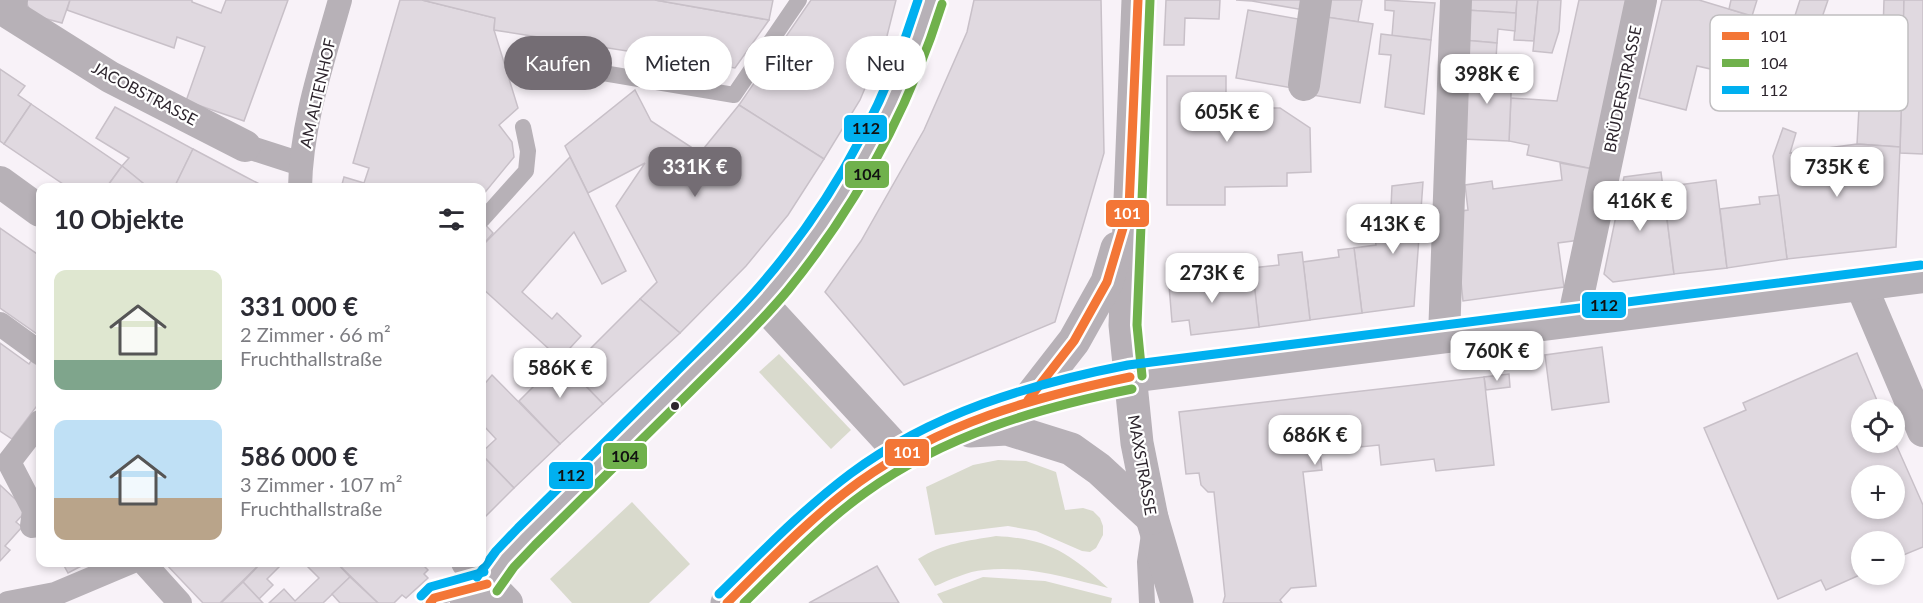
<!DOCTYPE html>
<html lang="de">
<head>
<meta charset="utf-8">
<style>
	body { margin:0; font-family:Lato,sans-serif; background:#f7f7f7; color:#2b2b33; height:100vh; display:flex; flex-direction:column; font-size:22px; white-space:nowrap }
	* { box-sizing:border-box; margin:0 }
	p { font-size:20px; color:#7c7c81 }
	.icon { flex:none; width:33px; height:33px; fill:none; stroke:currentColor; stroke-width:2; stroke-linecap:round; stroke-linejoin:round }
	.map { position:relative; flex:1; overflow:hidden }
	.side { position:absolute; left:36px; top:183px; width:450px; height:384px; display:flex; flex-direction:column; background:#fff; border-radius:12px; box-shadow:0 3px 9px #0003 }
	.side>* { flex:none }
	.top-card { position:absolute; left:504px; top:36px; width:570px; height:54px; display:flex; gap:12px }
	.buttons { position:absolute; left:1851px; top:399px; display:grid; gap:12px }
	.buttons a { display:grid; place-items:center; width:54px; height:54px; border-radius:50%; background:#fff; box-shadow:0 3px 9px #0003; font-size:30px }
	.price { position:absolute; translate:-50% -51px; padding:0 14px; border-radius:12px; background:#fff; color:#222; font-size:20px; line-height:39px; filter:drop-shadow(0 2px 3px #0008) }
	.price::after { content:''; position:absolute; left:50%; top:36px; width:18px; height:14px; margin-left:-9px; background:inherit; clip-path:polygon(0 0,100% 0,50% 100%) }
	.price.on { background:#746d74; color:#fff }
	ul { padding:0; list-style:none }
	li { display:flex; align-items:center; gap:18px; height:150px; padding:0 18px }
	li span { display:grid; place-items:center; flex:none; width:168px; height:120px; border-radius:12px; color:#555 }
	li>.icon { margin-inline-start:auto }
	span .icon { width:72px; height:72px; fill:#fffc; stroke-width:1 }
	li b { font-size:26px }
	h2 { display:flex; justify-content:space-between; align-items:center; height:72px; padding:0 18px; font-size:26px }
	.chip { padding:0 21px; border-radius:27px; background:#fff; box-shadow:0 3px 9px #0003; font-size:21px; line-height:54px }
	.chip.on { background:#746d74; color:#fff }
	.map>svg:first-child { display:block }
	.green { fill:#d9dacd }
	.building { fill:#e0d9e0; stroke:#c8c0c8; stroke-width:1.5; fill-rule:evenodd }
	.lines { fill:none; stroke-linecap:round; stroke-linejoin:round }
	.service { stroke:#b7b1b7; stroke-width:16 }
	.pedestrian { stroke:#b7b1b7; stroke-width:24 }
	.minor { stroke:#b7b1b7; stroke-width:32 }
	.secondary { stroke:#b7b1b7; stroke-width:33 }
	.bus-1-casing { stroke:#fff; stroke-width:14 }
	.bus-2-casing { stroke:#fff; stroke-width:14 }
	.bus-3-casing { stroke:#fff; stroke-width:14 }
	.bus-1 { stroke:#f37636; stroke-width:9 }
	.bus-2 { stroke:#70b14c; stroke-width:9 }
	.bus-3 { stroke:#00b0f0; stroke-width:9 }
	.bus-dot { fill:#2d252d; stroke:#fff; stroke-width:2 }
	.labels { text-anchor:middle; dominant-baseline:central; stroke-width:4.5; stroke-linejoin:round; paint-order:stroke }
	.street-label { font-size:16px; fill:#2d252d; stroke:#fff }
	.key { fill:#fff; stroke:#c0bec0; stroke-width:1.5 }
	.key-label { font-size:16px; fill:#2d252d }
	.line-badge { stroke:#fff; stroke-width:2 }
	.badge-label { font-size:16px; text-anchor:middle; font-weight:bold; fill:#fff }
	.pale-badge-label { font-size:16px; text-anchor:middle; font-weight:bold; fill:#111 }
</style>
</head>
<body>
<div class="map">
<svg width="1923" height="603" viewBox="0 0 1923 603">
	<rect width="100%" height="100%" fill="#f8f2f8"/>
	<g class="green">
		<path d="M779,354L851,430L831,449L759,372Z"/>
		<path d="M998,460L1026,461L1056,472L1065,510L1083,508L1093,511L1100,518L1103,526V535L1096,548L1090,552L1082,551L1036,531L1008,526L935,535L926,487L973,465Z"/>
		<path d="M632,502L690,564L649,603H572L550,579Z"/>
		<path d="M996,536C1049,539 1069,553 1108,588C1067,578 1026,565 984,570C968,571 950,580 935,586L918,559C944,543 967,541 996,536Z"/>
		<path d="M983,577L1045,581L1112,598L1111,603H943L937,594Z"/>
	</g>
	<g class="building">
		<path d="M25,0H70L62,23L32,15Z"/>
		<path d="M70,0H192V2L221,13L226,0H288L244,121L186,101L205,47L177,37L174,48L67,10Z"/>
		<path d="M400,0H422L495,18L494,30L518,108L499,125L512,142L514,157L482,196V188H341L344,177L364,183L369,168L353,163Z"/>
		<path d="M422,0H655L769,20L735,68L494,30L495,18Z"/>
		<path d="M655,0H773L769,20Z"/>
		<path d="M811,0H896L887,36L860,100L824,159L739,105Z"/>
		<path d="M974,0H1101L1104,153L1055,322L904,385L825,292L861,241L924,130L967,32Z"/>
		<path d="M1166,0H1220L1219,19L1185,18L1184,45H1164Z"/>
		<path d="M1236,0H1306L1304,10L1252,1Z"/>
		<path d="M1328,0H1362L1358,22L1326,17Z"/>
		<path d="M1385,0L1435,3L1431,40L1392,36L1394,11L1385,10Z"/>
		<path d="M1466,0H1517L1516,13L1465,10Z"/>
		<path d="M1517,0H1538L1534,41L1514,40Z"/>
		<path d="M1538,0H1561L1559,31L1552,53L1533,51Z"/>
		<path d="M1579,0H1629L1593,169L1527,155L1529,145L1509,141L1511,98L1557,101Z"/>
		<path d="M1662,0H1699L1752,16L1733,74L1697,66L1686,110L1639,98Z"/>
		<path d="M1731,0H1757L1752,16L1729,9Z"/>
		<path d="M1800,0H1828L1816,35L1791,28Z"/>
		<path d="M1884,0H1904L1903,55L1868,54L1869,30L1883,31Z"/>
		<path d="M1904,0H1923V154L1900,153Z"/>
		<path d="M1248,10L1304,20L1292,88L1236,78Z"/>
		<path d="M1465,10L1516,13L1515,31L1498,29L1497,43L1463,40Z"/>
		<path d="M1326,17L1373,24L1360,103L1312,95Z"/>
		<path d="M1381,34L1431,40L1424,114L1385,107L1391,55L1379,54Z"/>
		<path d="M1463,40L1497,43L1496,59L1513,60L1512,71L1461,67Z"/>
		<path d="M1862,54L1903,55L1900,147L1857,144Z"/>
		<path d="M1466,68L1512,71L1509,141L1462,139Z"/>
		<path d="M0,69L25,86L18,95L31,104L4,144L0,141Z"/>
		<path d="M1167,76H1226V108H1280L1310,128L1311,172L1287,173V186L1225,187V205H1167Z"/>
		<path d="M635,90L651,121L700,153L739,105L824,159L788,215L746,266L680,333L640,299L657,282L616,206L645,163L588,193L565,146Z"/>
		<path d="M31,104L122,166L106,188H69L4,144Z"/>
		<path d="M115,107L193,149L174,188H149L122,166L129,158L96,138Z"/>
		<path d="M1783,128L1796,133L1790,153L1857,144L1900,147L1896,247L1787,259L1773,156Z"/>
		<path d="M193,149L244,176L267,188H174Z"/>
		<path d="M570,157L626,271L602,284L574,232L522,292L552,319L557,313L581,336L560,359L482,288V246Z"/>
		<path d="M1560,163L1593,169L1580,240L1558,243L1564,287L1463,301L1454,212L1468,210L1465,185L1492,181L1493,189L1562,180Z"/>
		<path d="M122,166L149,188H106Z"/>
		<path d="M1661,172L1674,274L1613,282L1604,274L1624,177Z"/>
		<path d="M1716,180L1727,268L1674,274L1663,187Z"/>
		<path d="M1423,182L1414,306L1362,313L1354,248L1376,245L1374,231L1390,229L1392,186Z"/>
		<path d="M1779,195L1787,259L1727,268L1720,209L1760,204L1759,197Z"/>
		<path d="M482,221L493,233L482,246Z"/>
		<path d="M0,228L40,256V336L0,308Z"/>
		<path d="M1354,248L1362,313L1310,320L1303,262L1339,257L1338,250Z"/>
		<path d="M1302,252L1310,320L1259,327L1252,268L1279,265L1278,255Z"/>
		<path d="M1207,271L1209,288L1254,282L1259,327L1191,335L1189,320L1172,322L1168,273Z"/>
		<path d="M640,299L680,333L603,404L570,369Z"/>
		<path d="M0,343L29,364L31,361L40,367V408L36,407L12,439L0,431Z"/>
		<path d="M1602,347L1609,402L1552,410L1545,355Z"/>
		<path d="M550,349L603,404L560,444L519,401L547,373L537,362Z"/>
		<path d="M1857,353L1881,410H1862V442H1894V440L1923,505V547L1894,559V542H1862V574L1826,590L1821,580L1778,599L1704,428L1746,410L1743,403ZM1862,476H1894V508H1862Z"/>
		<path d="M1509,374L1510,387L1486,390L1484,377Z"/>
		<path d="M492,375L560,444L514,488L482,455V452L496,439L482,424V387Z"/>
		<path d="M1484,377L1494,465L1436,471L1434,459L1381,465L1379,445L1320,451L1322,470L1303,472L1316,586L1291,588L1280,600L1282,603H1223L1225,596L1214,492H1208L1201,485L1199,473L1186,474L1179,412Z"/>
		<path d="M482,455L514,488L482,520Z"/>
		<path d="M0,485L27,510L16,522L22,527L5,546L10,550L0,561Z"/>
		<path d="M62,562H89L68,573Z"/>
		<path d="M164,562H262L220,603H203Z"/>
		<path d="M262,562H284L267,579L273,585L259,599L243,582Z"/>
		<path d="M303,562H336L350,577L323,603H269L284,589L295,601L319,578Z"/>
		<path d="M336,562H420L428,570L424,574L428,578L406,598L402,595L394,603H378Z"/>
		<path d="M877,566L899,603H809Z"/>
		<path d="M350,577L378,603H340L332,594Z"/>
		<path d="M243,582L263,603H221Z"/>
	</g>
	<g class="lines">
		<g class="service">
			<path d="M603,73L734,95L799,0"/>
			<path d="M482,220L526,171L528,151L523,127"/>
			<path d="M430,603L434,598L475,587"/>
			<path d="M1147,603L1145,562L1149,534"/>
		</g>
		<g class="pedestrian">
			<path d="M245,146L301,164"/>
			<path d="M300,188C301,124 323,61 340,0"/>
			<path d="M0,324L40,353"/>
			<path d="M32,526L34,510L9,462L40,422"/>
			<path d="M143,562L180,603"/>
			<path d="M8,603L55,594L131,562"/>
		</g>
		<g class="minor">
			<path d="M12,0L10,14L110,77L245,146"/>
			<path d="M1304,85L1316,0"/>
			<path d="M0,182L40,211"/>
			<path d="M1861,285L1923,431"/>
			<path d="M761,302L902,455"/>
			<path d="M1573,320L1641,0"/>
			<path d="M1444,337L1456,0"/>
			<path d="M1130,377L1923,277"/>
			<path d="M467,562L507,603"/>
			<path d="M466,603L487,584L505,559L546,516L733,333L792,266L817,232L883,125L905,76L931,0"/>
		</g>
		<g class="secondary">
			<path d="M1138,0L1125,325L1137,443L1152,518L1177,603"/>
			<path d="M1028,400L1074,341L1107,282L1117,248"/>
			<path d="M970,431L1007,429L1071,449L1099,469L1152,518"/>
			<path d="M727,603C769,562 810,519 858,483C936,424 1035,395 1130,377"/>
		</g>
		<g class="bus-1-casing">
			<g id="bus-1">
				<path d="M1028,400L1074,341L1107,282L1129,208L1138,0"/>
				<path d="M430,603L434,598L487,584"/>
				<path d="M727,603C769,561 811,517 859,482C940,424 1034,397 1130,377"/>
			</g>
		</g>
		<g class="bus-2-casing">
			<g id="bus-2">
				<path d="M1142,376L1137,325L1150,0"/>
				<path d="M497,591L514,567L535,545C587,493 639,443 691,391C724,358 758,326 788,290C858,204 909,109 942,4"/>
				<path d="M744,603C783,565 821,524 866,492C945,435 1038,408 1132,389"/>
			</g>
		</g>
		<g class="bus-3-casing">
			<g id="bus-3">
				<path d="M477,577L496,551L518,528C569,477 622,426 673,375C702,346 732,318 759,287C832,203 885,106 918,0"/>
				<path d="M719,594C761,553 802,510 850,474C932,413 1030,384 1128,365L1921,265"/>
				<path d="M421,596L430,587L484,572"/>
			</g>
		</g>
		<use href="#bus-1" class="bus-1"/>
		<use href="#bus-2" class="bus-2"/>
		<use href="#bus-3" class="bus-3"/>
	</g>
	<circle class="bus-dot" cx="675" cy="406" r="5"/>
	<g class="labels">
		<g class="street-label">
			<text transform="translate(1622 89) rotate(-78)">BRÜDERSTRASSE</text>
			<text transform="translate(145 93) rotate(28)">JACOBSTRASSE</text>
			<text transform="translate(317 93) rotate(-77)">AM ALTENHOF</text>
			<text transform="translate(1143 465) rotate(80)">MAXSTRASSE</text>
		</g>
	</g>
	<rect x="1710" y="15" width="198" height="96" rx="9" class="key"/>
	<rect x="1722" y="32" width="27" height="8" fill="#f37636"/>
	<rect x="1722" y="59" width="27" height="8" fill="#70b14c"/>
	<rect x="1722" y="86" width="27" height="8" fill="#00b0f0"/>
	<g class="key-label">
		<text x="1760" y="42">101</text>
		<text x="1760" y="69">104</text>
		<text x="1760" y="96">112</text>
	</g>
	<g class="line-badge">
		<rect x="843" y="114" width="45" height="29" rx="6" fill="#00b0f0"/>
		<rect x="844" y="160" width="46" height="29" rx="6" fill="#70b14c"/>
		<rect x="1105" y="199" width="45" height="29" rx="6" fill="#f37636"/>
		<rect x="1581" y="291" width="46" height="28" rx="6" fill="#00b0f0"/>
		<rect x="884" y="438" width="46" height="29" rx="6" fill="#f37636"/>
		<rect x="602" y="442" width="46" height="28" rx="6" fill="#70b14c"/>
		<rect x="548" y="461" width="46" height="29" rx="6" fill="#00b0f0"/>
	</g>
	<g class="badge-label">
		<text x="1127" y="219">101</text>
		<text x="907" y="458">101</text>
	</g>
	<g class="pale-badge-label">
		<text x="866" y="134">112</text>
		<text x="867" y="180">104</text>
		<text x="1604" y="311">112</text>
		<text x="625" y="462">104</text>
		<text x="571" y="481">112</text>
	</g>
</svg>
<div class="buttons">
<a><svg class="icon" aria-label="locate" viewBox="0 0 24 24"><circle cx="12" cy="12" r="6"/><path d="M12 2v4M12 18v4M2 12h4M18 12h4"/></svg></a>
<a>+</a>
<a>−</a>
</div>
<b class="price" style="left:1487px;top:105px">398K €</b>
<b class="price" style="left:1227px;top:143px">605K €</b>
<b class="price on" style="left:695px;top:198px">331K €</b>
<b class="price" style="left:1837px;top:198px">735K €</b>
<b class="price" style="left:1640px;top:232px">416K €</b>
<b class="price" style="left:1393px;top:255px">413K €</b>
<b class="price" style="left:1212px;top:304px">273K €</b>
<b class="price" style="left:1497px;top:382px">760K €</b>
<b class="price" style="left:560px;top:399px">586K €</b>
<b class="price" style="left:1315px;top:466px">686K €</b>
<div class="top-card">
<a class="chip on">Kaufen</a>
<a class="chip">Mieten</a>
<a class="chip">Filter</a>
<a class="chip">Neu</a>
</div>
<section class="side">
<h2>10 Objekte<svg class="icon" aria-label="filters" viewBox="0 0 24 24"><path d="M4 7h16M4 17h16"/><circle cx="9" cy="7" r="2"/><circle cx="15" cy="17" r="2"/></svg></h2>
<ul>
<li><span style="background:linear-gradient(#dfe7d0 75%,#7fa58c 0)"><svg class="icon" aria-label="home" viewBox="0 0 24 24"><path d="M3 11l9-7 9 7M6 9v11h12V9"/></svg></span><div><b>331 000 €</b><p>2 Zimmer · 66 m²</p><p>Fruchthallstraße</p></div></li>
<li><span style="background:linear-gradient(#bfe0f5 65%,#b9a48a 0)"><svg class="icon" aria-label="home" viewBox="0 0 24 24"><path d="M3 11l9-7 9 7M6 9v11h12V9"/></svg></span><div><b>586 000 €</b><p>3 Zimmer · 107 m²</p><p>Fruchthallstraße</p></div></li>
</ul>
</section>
</div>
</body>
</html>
